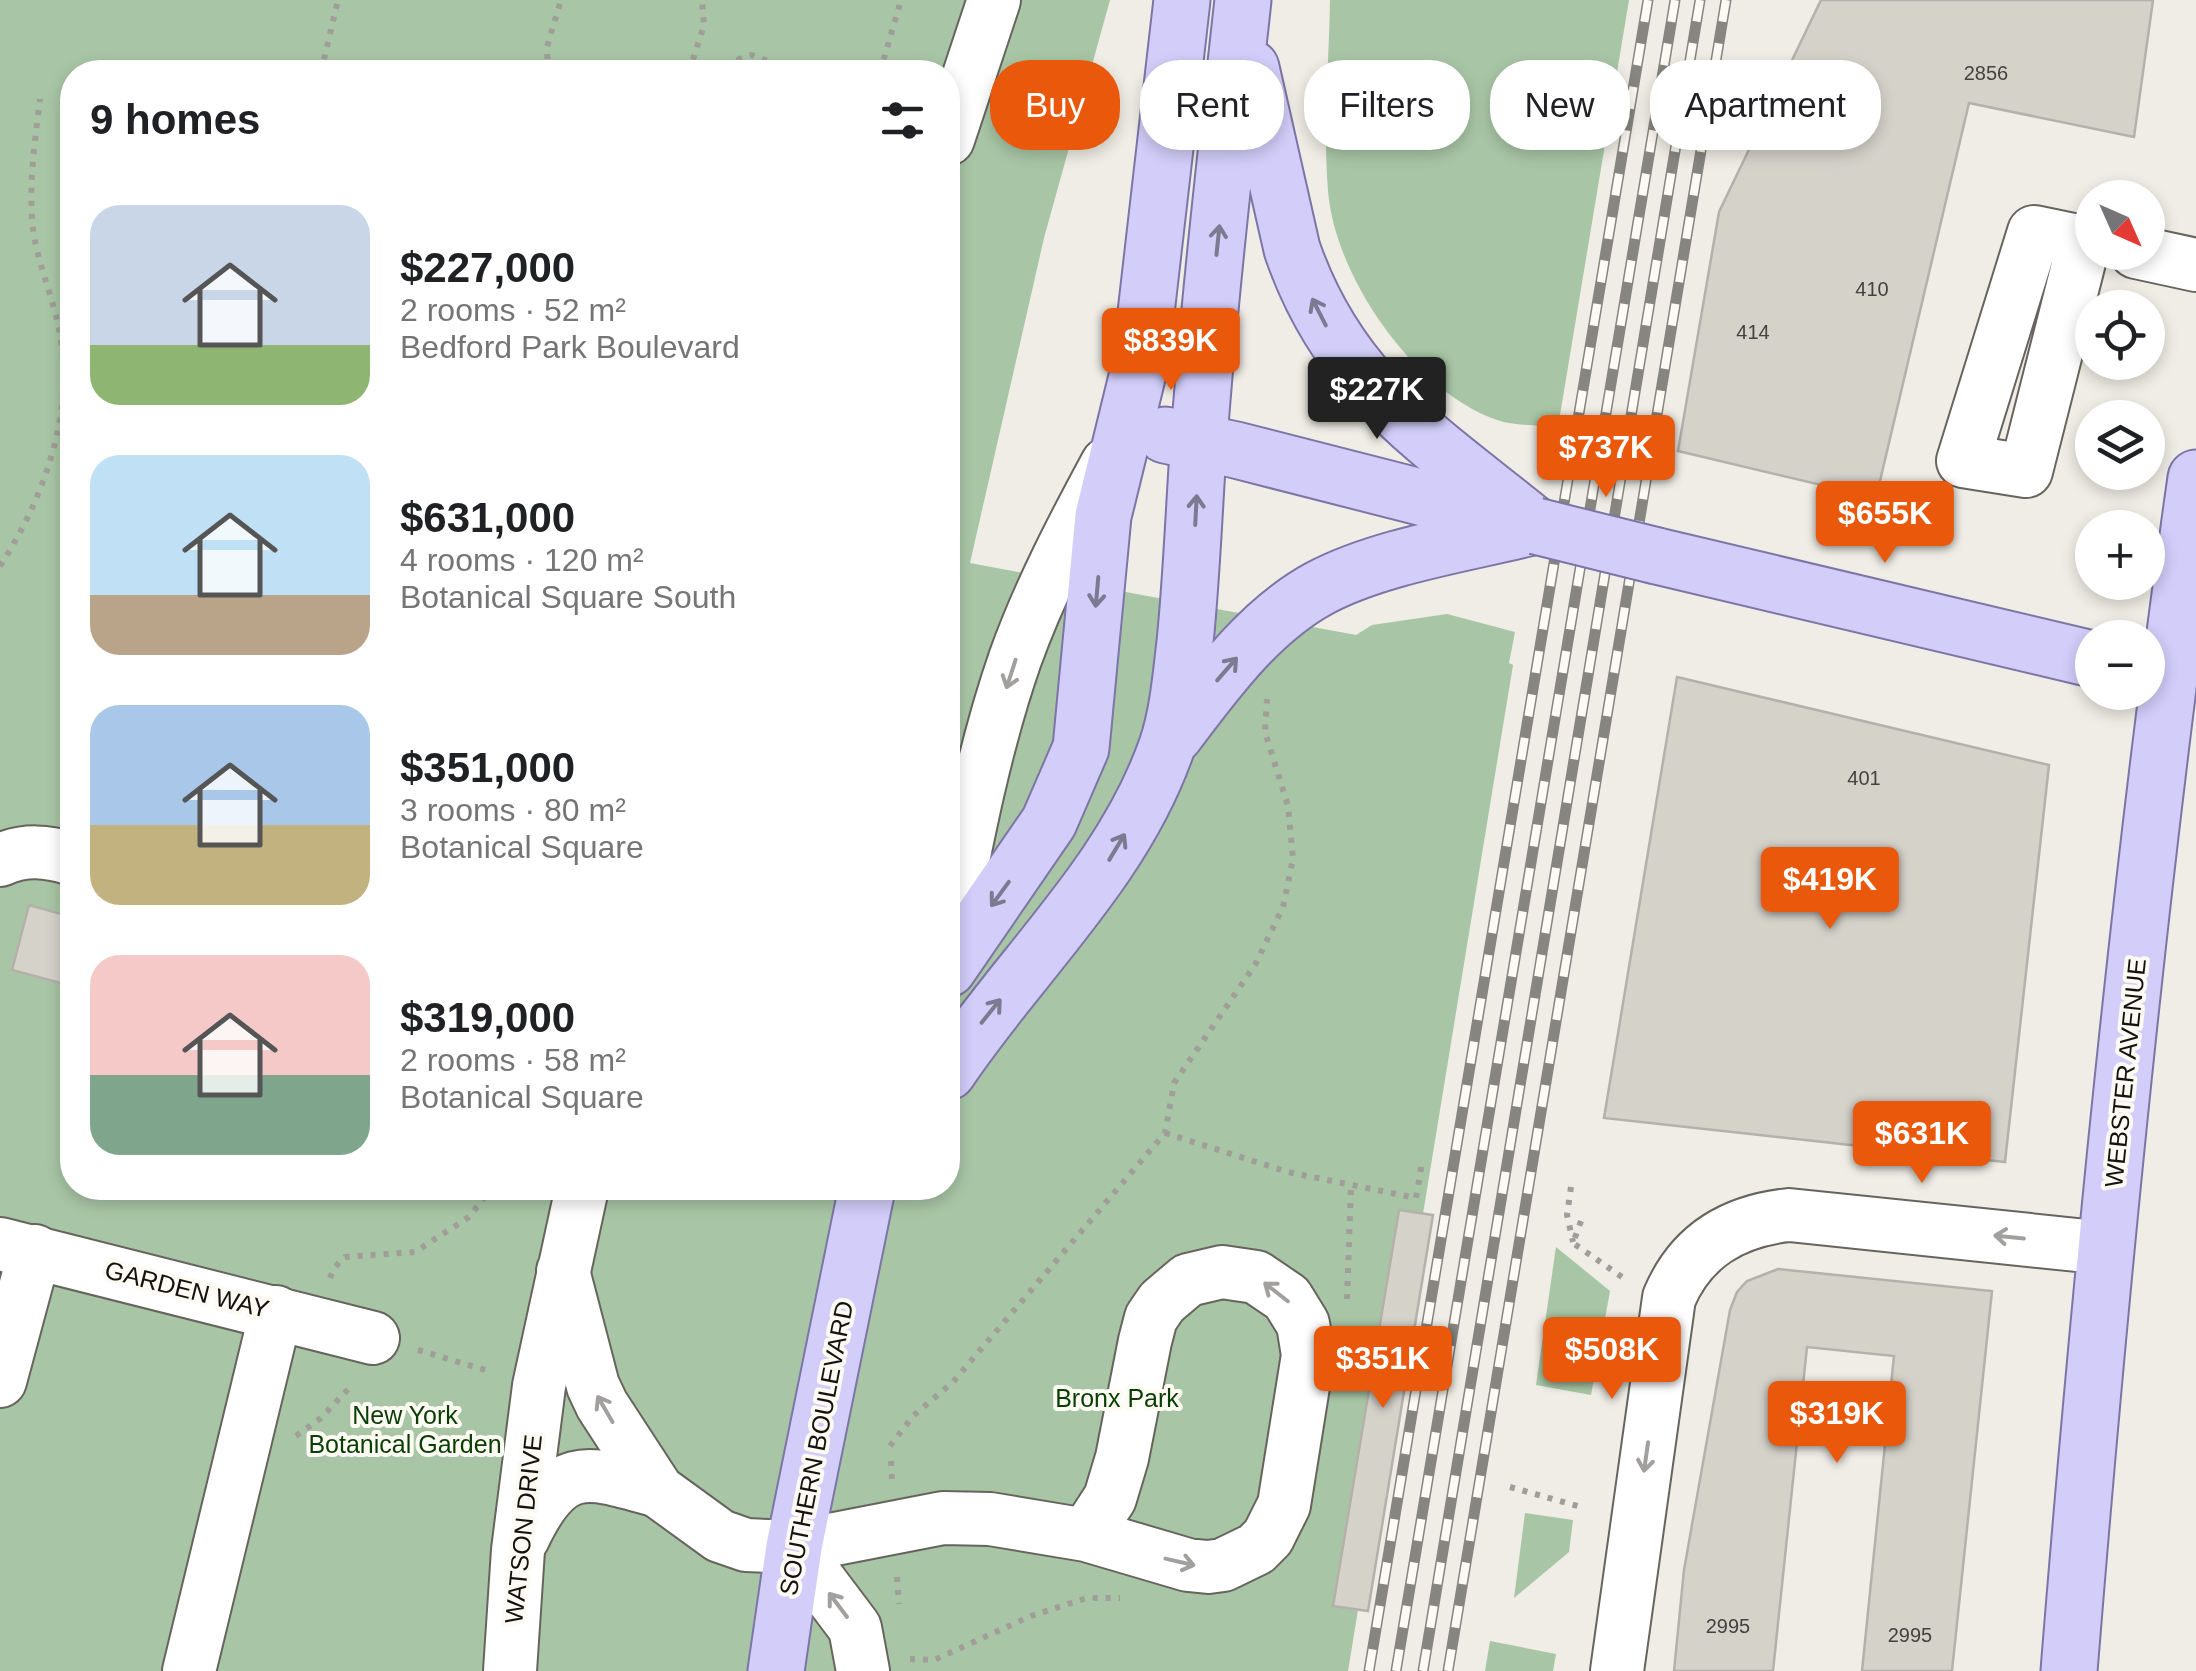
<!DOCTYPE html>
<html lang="en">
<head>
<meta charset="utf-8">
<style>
	body { margin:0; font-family:Arial,sans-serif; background:#f2f2f2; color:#202124; height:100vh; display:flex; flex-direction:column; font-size:38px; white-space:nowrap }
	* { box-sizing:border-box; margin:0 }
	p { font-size:32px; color:#757577 }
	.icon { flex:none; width:55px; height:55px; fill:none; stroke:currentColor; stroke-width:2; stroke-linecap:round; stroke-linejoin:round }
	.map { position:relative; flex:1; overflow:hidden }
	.side { position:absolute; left:60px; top:60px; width:900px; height:1140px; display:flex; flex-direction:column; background:#fff; border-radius:40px; box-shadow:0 5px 15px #0003 }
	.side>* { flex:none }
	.top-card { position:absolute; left:990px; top:60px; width:950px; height:90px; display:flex; gap:20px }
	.needle { width:65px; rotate:135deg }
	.buttons { position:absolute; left:2075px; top:180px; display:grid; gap:20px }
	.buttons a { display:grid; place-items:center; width:90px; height:90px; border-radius:50%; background:#fff; box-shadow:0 5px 15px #0003; font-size:50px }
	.price { position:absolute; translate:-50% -85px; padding:0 22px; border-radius:10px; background:#ea580c; color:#fff; font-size:32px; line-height:65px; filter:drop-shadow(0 2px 5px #0008) }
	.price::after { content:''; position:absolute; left:50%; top:60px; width:30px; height:22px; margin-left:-15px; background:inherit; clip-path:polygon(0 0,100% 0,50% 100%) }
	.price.current { background:#222; color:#fff }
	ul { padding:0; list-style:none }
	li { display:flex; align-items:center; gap:30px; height:250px; padding:0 30px }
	li span { display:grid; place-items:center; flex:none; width:280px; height:200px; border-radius:30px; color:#555 }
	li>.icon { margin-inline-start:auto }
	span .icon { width:120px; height:120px; fill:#fffc; stroke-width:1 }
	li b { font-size:42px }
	h2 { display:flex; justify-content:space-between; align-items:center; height:120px; padding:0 30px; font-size:42px }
	.pill { padding:0 35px; border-radius:40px; background:#fff; box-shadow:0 5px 15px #0003; font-size:35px; line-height:90px }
	.pill.current { background:#ea580c; color:#fff }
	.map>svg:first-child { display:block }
	.green { fill:#a8c6a5; fill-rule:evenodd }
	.building { fill:#d5d2ca; stroke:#b4b1aa; stroke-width:2.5 }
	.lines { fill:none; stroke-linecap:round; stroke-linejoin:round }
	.minor-casing { stroke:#66645d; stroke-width:56 }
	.major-casing { stroke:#7c75a5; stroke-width:59 }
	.path { stroke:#9f9e98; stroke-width:6; stroke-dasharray:5 8; stroke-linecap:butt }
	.minor { stroke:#fff; stroke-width:52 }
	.major { stroke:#d2cdf9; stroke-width:55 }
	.rail-casing { stroke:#868580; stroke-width:11 }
	.rail { stroke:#fcfaf2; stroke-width:8; stroke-dasharray:22; stroke-linecap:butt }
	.major-bridge-casing { stroke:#7c75a5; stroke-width:59; stroke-linecap:butt }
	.major-bridge { stroke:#d2cdf9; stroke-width:55 }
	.oneway { stroke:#7c7990 }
	.oneway2 { stroke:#a1a09f }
	.labels { text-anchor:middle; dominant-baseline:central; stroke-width:8; stroke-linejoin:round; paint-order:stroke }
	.number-label { font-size:20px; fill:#44423e }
	.street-label { font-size:25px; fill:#131210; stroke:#fcfaf2 }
	.park-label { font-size:25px; fill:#083e04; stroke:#fcfaf2 }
</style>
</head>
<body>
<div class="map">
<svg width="2196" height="1671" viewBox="0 0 2196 1671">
	<rect width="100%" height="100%" fill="#efede5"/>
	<g class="green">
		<path d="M0,0H1110L1044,238L970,563L1356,635L1372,625L1447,614L1515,632L1509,663L1513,665L1348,1671H0ZM72,72H948V1188H72Z"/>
		<path d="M1330,0H1629L1558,427C1539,425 1515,426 1497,420C1414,391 1335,277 1328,191C1323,128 1329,63 1330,0Z"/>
		<path d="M1556,1247L1610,1291L1591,1395L1536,1385Z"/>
		<path d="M1525,1513L1573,1520L1569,1552L1514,1598Z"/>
		<path d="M1490,1641L1556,1654L1553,1671H1485Z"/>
	</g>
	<g class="building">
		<path d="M1821,0H2153L2134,137L1969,103L1876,498L1678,451L1719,212Z"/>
		<path d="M1677,677L2049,765L2005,1162L1604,1118Z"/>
		<path d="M29,905L72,917V986L12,970Z"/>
		<path d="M1399,1210L1433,1215L1368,1611L1333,1606Z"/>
		<path d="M1778,1269L1992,1291L1952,1671H1862L1894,1356L1807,1347L1773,1671H1674L1684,1570L1730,1310L1737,1292L1747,1281Z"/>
	</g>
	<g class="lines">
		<g class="minor-casing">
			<g id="minor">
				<path d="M948,139L994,0"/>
				<path d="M2084,242L2026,471L1963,461L2034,232L2092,244"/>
				<path d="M2136,252L2196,265"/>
				<path d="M0,860C25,849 47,851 72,859"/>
				<path d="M948,936C966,844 984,748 1015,659C1039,592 1073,527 1107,464"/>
				<path d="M0,1244L373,1338"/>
				<path d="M563,1271L593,1386L602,1405L658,1491L720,1536L746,1545L794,1547L943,1518L990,1519L1086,1535L1188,1565L1208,1567L1223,1565L1256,1549L1268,1537L1284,1505L1308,1355L1303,1324L1287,1298L1256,1277L1222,1272L1188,1280L1162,1302L1151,1318L1145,1341L1122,1458L1110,1498L1086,1535"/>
				<path d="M0,1381L35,1251"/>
				<path d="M523,1538C560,1460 585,1470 658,1491"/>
				<path d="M794,1547L855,1628L863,1671"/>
				<path d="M189,1671L276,1312"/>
				<path d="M510,1671L518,1550L539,1386L582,1188"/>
				<path d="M1617,1671L1669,1298C1691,1246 1733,1221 1789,1215L2106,1248"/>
			</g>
		</g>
		<g class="major-casing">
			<g id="major">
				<path d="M1251,68L1292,249C1339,386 1429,439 1536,526"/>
				<path d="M1165,435L1236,450L1518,522"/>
				<path d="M1657,556L2092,659"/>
				<path d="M1175,735C1216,681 1259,621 1320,588C1380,556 1469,543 1536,526"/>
				<path d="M948,969L1049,822L1081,748L1103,516L1140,365L1182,0"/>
				<path d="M948,1072C1021,963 1123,873 1167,746C1178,713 1181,676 1185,642C1192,574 1194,506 1199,438C1210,292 1227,145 1243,0"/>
				<path d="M776,1671L794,1547L867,1188"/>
				<path d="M2069,1671C2101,1272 2140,874 2196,478"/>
			</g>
		</g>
		<g class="path">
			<path d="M693,66L701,72"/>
			<path d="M321,72L338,0"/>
			<path d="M548,72L547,47L561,0"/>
			<path d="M689,72L704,25L702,0"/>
			<path d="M732,72L739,59L752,55L768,61L772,72"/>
			<path d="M880,72L901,0"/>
			<path d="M0,566C42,502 73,418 61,341C56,303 38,267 33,229C28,185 35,142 40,99"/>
			<path d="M1165,1133L1288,1172L1416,1198L1422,1163"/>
			<path d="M1571,1187L1567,1215L1573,1242"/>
			<path d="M1581,1221L1573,1243L1622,1277"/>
			<path d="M330,1278L334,1268L345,1257L415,1252L469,1217L492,1188"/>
			<path d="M1347,1299L1351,1185"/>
			<path d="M418,1350L492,1372"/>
			<path d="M296,1436L321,1418L353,1384"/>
			<path d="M890,1446L913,1416L953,1382L1165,1133L1174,1083L1255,965L1283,907L1293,859L1288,806L1265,732L1267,699"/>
			<path d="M891,1461L892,1480"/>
			<path d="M1510,1487L1585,1508"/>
			<path d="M897,1577L899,1604"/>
			<path d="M910,1659L934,1660L1031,1616L1087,1598H1120"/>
		</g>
		<use href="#minor" class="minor"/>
		<use href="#major" class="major"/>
		<g class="rail-casing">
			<g id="rail">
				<path d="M1369,1671L1648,0"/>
				<path d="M1396,1671L1675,0"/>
				<path d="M1423,1671L1700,0"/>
				<path d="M1448,1671L1726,0"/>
			</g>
		</g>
		<use href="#rail" class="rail"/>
		<g class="major-bridge-casing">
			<path id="major-bridge" d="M1536,526L1657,556"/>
		</g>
		<use href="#major-bridge" class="major-bridge"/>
	</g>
	<defs><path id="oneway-shaft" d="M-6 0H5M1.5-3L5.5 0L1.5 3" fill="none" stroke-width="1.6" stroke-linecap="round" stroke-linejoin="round" transform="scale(2.5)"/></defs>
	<g class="oneway">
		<use href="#oneway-shaft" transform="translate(1218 240) rotate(-84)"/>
		<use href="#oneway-shaft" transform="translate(1319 312) rotate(-117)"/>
		<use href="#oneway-shaft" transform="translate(1196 510) rotate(-87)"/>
		<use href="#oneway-shaft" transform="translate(1097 592) rotate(95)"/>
		<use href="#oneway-shaft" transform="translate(1227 669) rotate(-49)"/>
		<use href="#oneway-shaft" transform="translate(1117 847) rotate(-59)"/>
		<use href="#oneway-shaft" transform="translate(1000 894) rotate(126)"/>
		<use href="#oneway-shaft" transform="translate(991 1011) rotate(-51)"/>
	</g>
	<g class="oneway2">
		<use href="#oneway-shaft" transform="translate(1011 674) rotate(108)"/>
		<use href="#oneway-shaft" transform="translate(2009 1237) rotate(-174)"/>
		<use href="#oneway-shaft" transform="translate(1276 1292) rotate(-142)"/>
		<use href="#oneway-shaft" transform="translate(605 1409) rotate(-120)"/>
		<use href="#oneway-shaft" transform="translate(1646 1457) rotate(98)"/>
		<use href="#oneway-shaft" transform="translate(1180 1562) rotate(13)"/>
		<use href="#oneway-shaft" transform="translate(838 1605) rotate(-127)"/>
	</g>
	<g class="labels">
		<g class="number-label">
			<text x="1986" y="73">2856</text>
			<text x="1872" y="289">410</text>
			<text x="1753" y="332">414</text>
			<text x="1864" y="778">401</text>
			<text x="1728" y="1626">2995</text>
			<text x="1910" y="1635">2995</text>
		</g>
		<g class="street-label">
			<text transform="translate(2125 1073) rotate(-84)">WEBSTER AVENUE</text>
			<text transform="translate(187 1289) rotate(14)">GARDEN WAY</text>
			<text transform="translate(816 1448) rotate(-79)">SOUTHERN BOULEVARD</text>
			<text transform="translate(523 1529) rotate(-84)">WATSON DRIVE</text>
		</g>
		<g class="park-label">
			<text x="1117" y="1398">Bronx Park</text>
			<text x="405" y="1415">New York<tspan x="405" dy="29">Botanical Garden</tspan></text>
		</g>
	</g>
</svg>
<div class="buttons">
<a><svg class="needle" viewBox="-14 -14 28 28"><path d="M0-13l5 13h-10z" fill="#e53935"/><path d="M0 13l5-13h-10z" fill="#757577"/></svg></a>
<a><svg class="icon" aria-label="locate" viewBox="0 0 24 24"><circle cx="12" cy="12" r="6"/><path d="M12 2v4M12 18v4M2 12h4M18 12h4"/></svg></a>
<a><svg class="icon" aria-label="layers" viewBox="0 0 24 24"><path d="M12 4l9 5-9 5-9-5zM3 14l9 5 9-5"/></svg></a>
<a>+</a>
<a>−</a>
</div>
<b class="price" style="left:1171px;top:393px">$839K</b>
<b class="price current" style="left:1377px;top:442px">$227K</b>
<b class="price" style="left:1606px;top:500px">$737K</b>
<b class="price" style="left:1885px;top:566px">$655K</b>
<b class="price" style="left:1830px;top:932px">$419K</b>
<b class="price" style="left:1922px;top:1186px">$631K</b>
<b class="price" style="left:1612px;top:1402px">$508K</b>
<b class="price" style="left:1383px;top:1411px">$351K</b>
<b class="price" style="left:1837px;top:1466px">$319K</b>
<div class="top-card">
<a class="pill current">Buy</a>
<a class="pill">Rent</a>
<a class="pill">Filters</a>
<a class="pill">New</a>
<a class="pill">Apartment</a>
</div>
<section class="side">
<h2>9 homes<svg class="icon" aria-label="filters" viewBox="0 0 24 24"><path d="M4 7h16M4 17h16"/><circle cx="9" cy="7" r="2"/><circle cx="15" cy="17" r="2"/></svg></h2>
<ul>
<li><span style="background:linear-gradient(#c9d6e8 70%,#8fb573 0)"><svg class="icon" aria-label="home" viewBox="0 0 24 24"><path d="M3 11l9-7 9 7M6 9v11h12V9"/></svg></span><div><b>$227,000</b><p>2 rooms · 52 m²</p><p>Bedford Park Boulevard</p></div></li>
<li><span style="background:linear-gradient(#bfe0f5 70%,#b9a48a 0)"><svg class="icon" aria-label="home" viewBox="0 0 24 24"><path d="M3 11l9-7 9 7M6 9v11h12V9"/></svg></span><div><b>$631,000</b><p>4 rooms · 120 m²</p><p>Botanical Square South</p></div></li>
<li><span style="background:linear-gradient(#a9c7e8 60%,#c2b280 0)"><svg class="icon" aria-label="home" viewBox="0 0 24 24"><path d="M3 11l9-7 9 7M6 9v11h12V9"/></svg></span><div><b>$351,000</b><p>3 rooms · 80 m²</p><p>Botanical Square</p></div></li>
<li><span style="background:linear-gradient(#f6c9c9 60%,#7fa58c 0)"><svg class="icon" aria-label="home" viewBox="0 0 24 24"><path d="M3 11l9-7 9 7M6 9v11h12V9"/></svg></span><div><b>$319,000</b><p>2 rooms · 58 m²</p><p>Botanical Square</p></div></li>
</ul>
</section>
</div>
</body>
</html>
